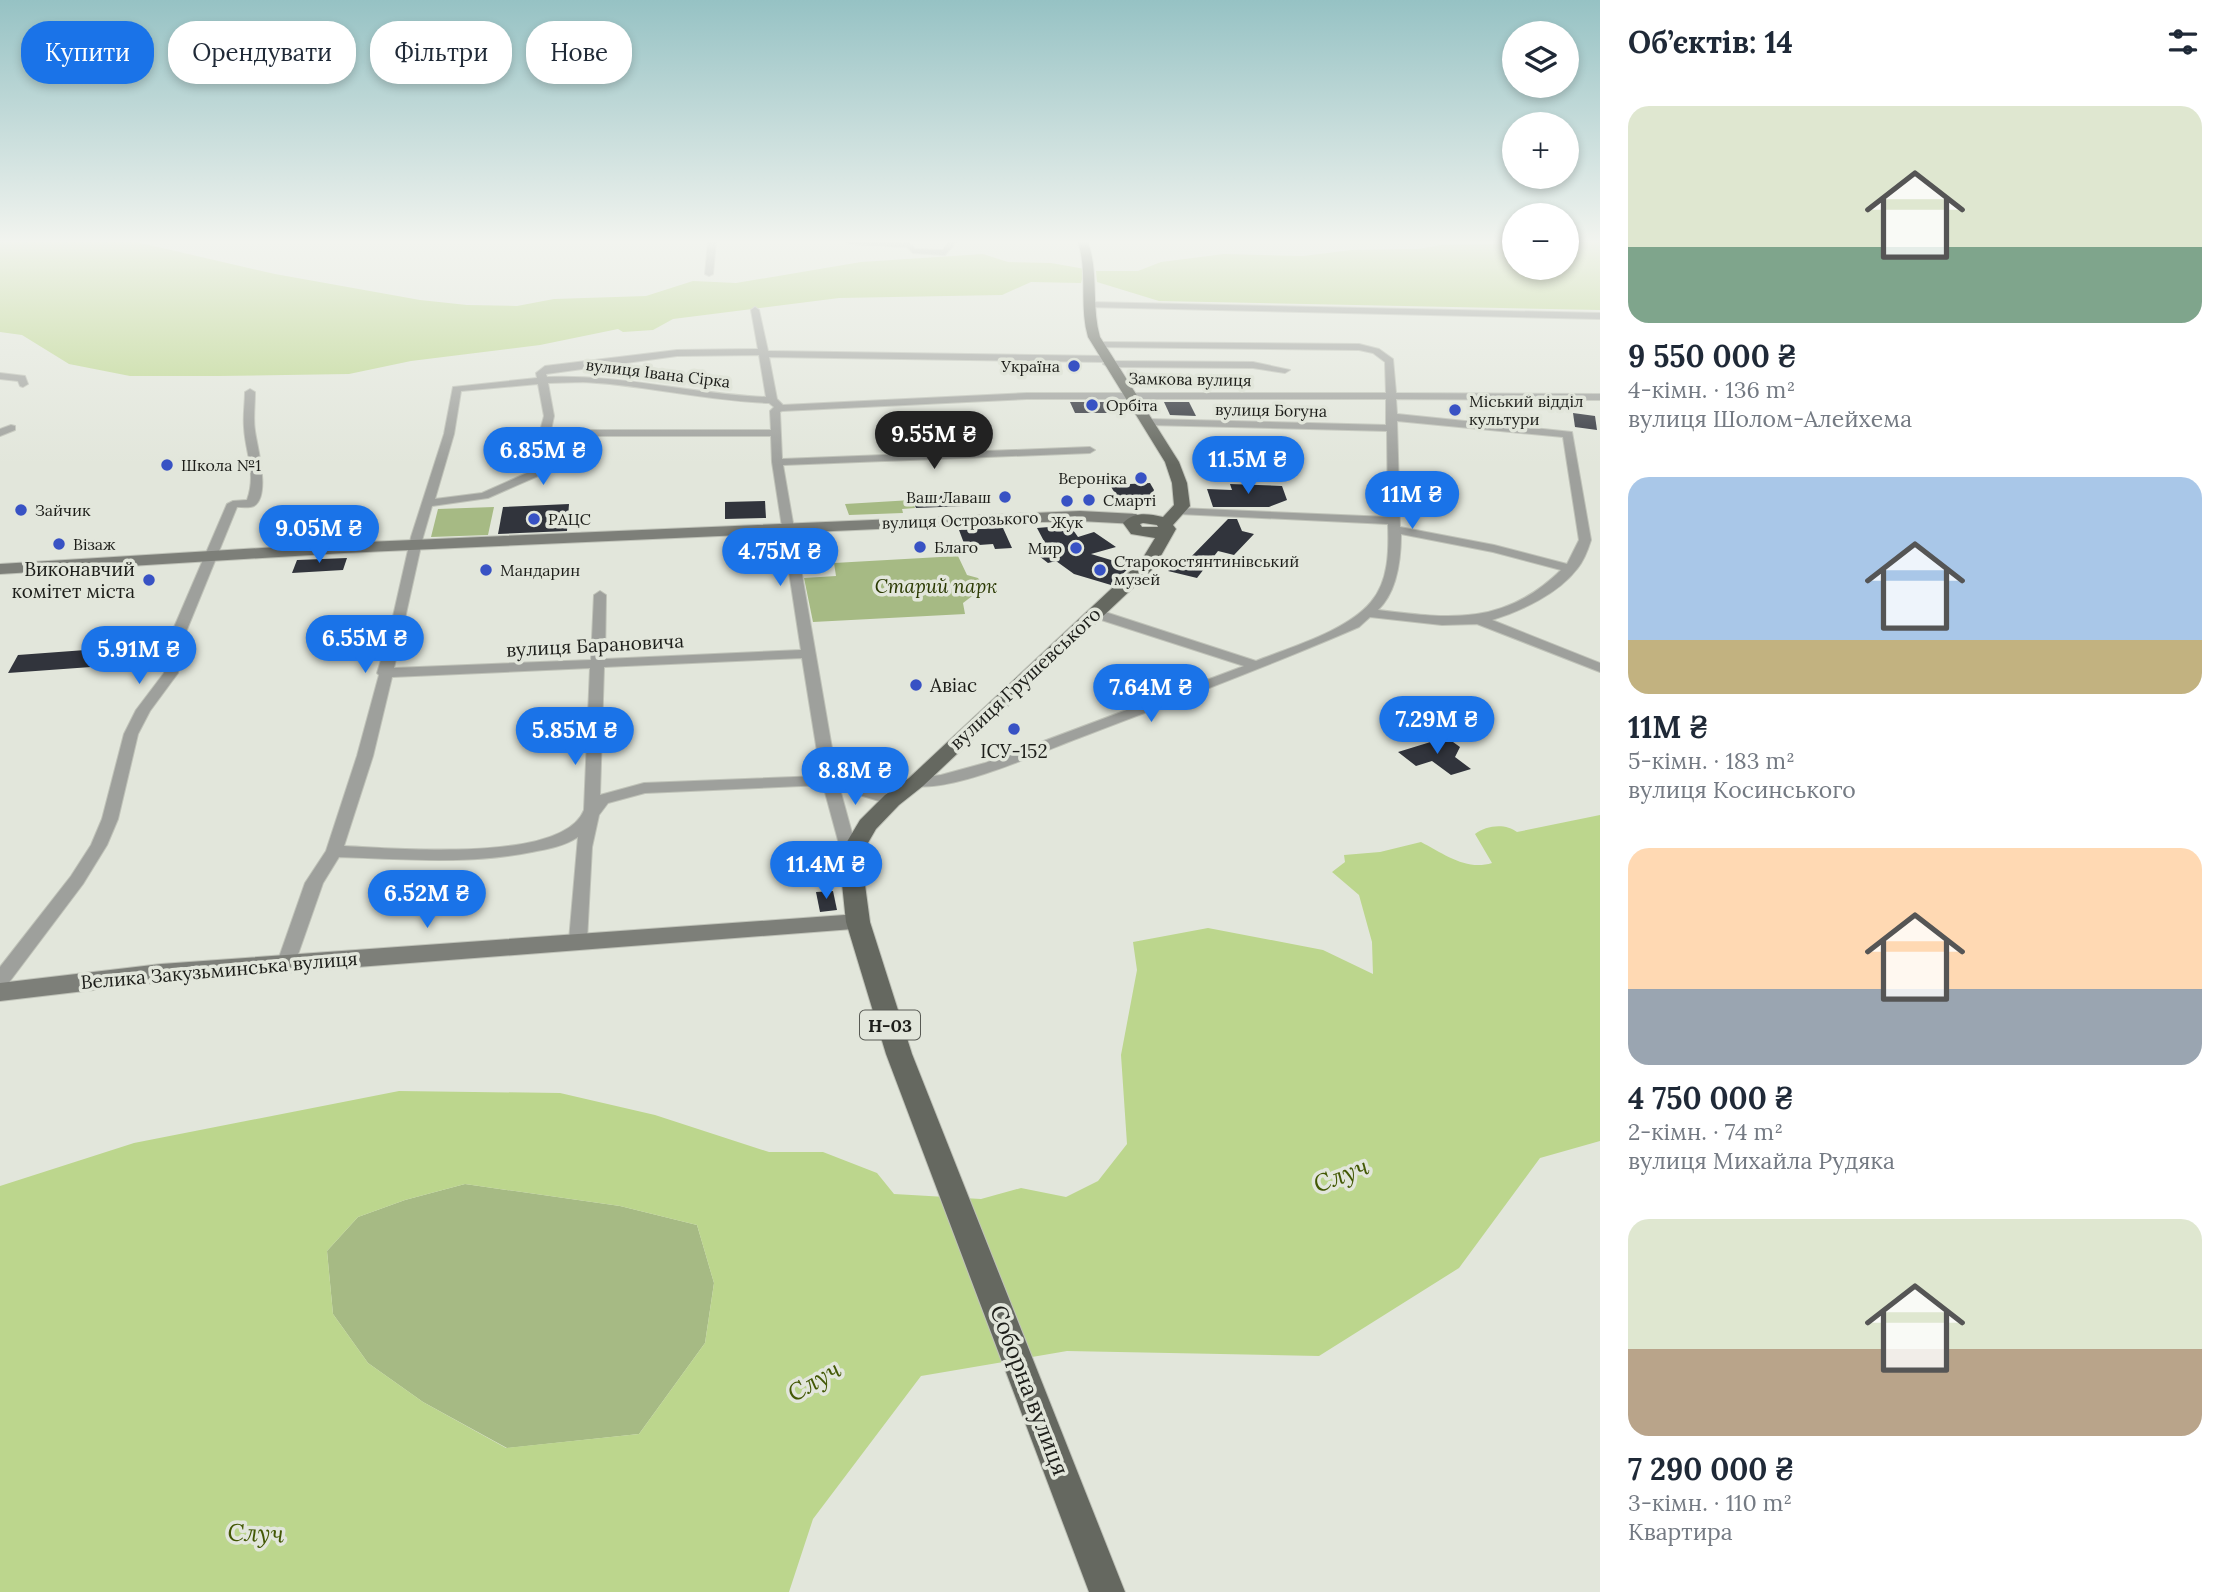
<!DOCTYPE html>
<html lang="uk">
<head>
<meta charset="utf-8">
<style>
	body { margin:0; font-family:Lora,serif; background:#f2f2f3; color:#1f2937; height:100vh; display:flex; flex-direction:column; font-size:26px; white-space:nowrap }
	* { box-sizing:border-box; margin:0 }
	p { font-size:23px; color:#747a83 }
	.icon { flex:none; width:38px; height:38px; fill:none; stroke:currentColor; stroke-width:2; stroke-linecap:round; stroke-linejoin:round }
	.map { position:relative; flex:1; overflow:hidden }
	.panel { display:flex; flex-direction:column; background:#fff; width:630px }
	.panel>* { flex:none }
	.top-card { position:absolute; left:21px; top:21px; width:665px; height:63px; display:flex; gap:14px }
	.tools { position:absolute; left:1502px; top:21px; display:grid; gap:14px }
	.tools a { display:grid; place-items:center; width:77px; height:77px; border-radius:50%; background:#fff; box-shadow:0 4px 10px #0003; font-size:35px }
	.price { position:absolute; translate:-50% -60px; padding:0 16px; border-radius:24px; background:#1a73e8; color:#fff; font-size:23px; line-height:46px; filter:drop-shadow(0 2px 4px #0008) }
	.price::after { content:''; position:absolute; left:50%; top:42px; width:21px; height:16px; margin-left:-10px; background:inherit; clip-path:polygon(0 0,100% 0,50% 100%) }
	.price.selected { background:#222; color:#fff }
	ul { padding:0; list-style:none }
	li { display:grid; align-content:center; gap:14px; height:371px; padding:0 28px }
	li span { display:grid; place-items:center; height:217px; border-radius:21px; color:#555 }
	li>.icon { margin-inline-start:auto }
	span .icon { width:126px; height:126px; fill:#fffc; stroke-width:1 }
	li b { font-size:30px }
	h2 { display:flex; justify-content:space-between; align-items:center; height:84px; padding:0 28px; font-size:30px }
	.chip { padding:0 24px; border-radius:28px; background:#fff; box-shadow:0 4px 10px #0003; font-size:24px; line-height:63px }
	.chip.selected { background:#1a73e8; color:#fff }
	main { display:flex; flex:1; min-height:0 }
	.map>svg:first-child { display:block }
	.green { fill:#a6ba84 }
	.water { fill:#bcd68d; fill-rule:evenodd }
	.building { fill:#31343c }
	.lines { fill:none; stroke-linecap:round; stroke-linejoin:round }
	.street-casing { stroke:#bfc2b8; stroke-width:2 }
	.secondary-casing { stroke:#bfc2b8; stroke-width:2 }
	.primary-casing { stroke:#bfc2b8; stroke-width:2 }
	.street { fill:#9ea09c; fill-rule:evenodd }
	.secondary { fill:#7d7f79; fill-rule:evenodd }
	.primary { fill:#656860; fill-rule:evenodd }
	.poi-dot { fill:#3852c4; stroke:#e2e6db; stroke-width:2.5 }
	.labels { text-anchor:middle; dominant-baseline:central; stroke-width:7; stroke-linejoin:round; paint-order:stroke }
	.far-poi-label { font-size:16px; fill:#1d1e1a; stroke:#e2e6db; text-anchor:start }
	.far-street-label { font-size:16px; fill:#1d1e1a; stroke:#e2e6db }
	.shield { fill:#e2e6db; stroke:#585a54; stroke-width:2 }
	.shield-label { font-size:18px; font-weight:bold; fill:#1d1e1a }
	.poi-label { font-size:19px; fill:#1d1e1a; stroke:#e2e6db; text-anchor:end }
	.park-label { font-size:19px; font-style:italic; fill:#2a3902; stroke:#e2e6db }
	.street-label { font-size:19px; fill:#1d1e1a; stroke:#e2e6db }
	.near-street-label { font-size:23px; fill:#1d1e1a; stroke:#e2e6db }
	.near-water-label { font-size:24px; font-style:italic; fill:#425804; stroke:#e2e6db }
</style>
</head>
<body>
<main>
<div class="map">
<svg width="1600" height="1592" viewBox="0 0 1600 1592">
	<rect width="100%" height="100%" fill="#e2e6db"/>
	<g class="green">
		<path d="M912,500L915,508L902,509L903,513L849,515L845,504Z"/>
		<path d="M494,507L488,535L431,537L438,509Z"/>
		<path d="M958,556L967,575L978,578L984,587L963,603L965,614L813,622L804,578L836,576L834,563Z"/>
		<path d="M465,1184L620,1206L697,1225L714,1283L705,1343L639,1434L507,1448L423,1402L368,1363L333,1314L327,1251L358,1217L405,1200Z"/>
	</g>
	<g class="water">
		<path d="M0,242H136L275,274L420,300L467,305L517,306L554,299L646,296L693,281L736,283L861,262L983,254L1008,262L1051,263L1085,269L1081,283L1031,282L1002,295L839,298L673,319L653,330L623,332L618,329L540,345L411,361L349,374L218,376H130L69,364L22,335L0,332Z"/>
		<path d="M1499,242H1514V268H1566V242H1600V310L1159,301L1097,282L1096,271H1138L1161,262L1224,254L1303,256L1352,250L1419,249L1441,245L1499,244Z"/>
		<path d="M1600,815V1141L1540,1158L1459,1268L1319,1356L1067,1351L921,1376L813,1519L789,1592H0V1186L134,1143L399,1091L560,1093L655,1115L769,1152H823L877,1173L894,1194L981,1199L1021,1188L1066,1197L1098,1181L1127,1144L1121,1055L1137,970L1133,942L1208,928L1323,950L1373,974L1372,942L1359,895L1332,872L1345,862L1344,855L1380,852L1421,842C1444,854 1466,871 1492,863L1475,834C1486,825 1506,823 1517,832ZM465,1184L620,1206L697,1225L714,1283L705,1343L639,1434L506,1448L423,1402L368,1363L333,1314L327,1251L358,1217L405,1200Z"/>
	</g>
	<g class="building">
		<path d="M1070,402H1104L1110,413H1075Z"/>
		<path d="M1164,402H1189L1196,416L1170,415Z"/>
		<path d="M1573,413L1595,416L1597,430L1575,427Z"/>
		<path d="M1150,483L1154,490L1151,496L1119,500L1110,485Z"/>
		<path d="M1230,484L1282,486L1287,500L1269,507H1213L1207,489L1232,490Z"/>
		<path d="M960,495L965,506L916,508L912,497Z"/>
		<path d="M765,501L766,518L725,519V502Z"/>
		<path d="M569,504L567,531L498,534L503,507Z"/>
		<path d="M1228,519H1237L1242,531L1254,534L1234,555L1218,551L1197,578L1168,571L1177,560L1186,562Z"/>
		<path d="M1061,526L1071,527L1078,537L1094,532L1116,547L1091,554L1131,566L1111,585L1074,574L1056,561L1048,563L1030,549L1046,545L1037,528Z"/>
		<path d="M1003,528L1012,548L995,549L993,544L965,546L959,530Z"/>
		<path d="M347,558L343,570L292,573L297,560Z"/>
		<path d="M99,649L91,667L8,673L18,655Z"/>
		<path d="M1437,740L1453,742L1460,747L1455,757L1471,769L1451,775L1432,761L1416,766L1398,752Z"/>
		<path d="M833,891L837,910L820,912L816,892Z"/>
	</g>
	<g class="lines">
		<g class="street-casing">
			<g id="street">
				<path d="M708,242H716L713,274L709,276L705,274Z"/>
				<path d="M846,242L909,243L915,249L943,250L948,242H956L945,255L913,253L907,247L850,244Z"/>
				<path d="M1089,302L1600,313V319L1086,307L1085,305Z"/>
				<path d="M755,307L759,310L768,351L1106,356L1111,359L1109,361L1253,362L1290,370L1285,373L1253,368L1108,367L1103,364L1105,362L769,357L777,399L783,405L1027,393H1386L1385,362L1373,353L1359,350L1096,347L1094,345L1099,342L1359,344L1379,349L1393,359L1396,393L1600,394V400L1396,399L1397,414L1572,432L1591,540C1588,550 1583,562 1577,569C1558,594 1521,611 1492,620L1600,663V672L1477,624L1442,625L1370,617L1359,627C1267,667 1173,702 1079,738C1041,752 948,795 911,785L908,782L911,779L941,775L985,763L1244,666L1089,616V610H1099L1256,661C1291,647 1347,631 1371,602C1389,581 1389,550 1388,524L1179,514L1173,511L1179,508L1388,517L1387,431L1149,425L1144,422L1149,419L1386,425V399H1027L782,411L780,412L782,459L1090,447L1095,450L1090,453L783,465L837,777L898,797L900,800L892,805L840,789L858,855L856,859H844L842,855L823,785L645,793L608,803L599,815L592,847L587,940L584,944H572L569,940L578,837C565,846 548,849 532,852C468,865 404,859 339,857L323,883L295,963L292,968H280L277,963L305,883L326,851L357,756L379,675L377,673L389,634L411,537L444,434L453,387L537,378L536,373L545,366L677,350L758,349L751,310ZM759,355L766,397C692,394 621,374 547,377L546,374L677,356ZM583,382C645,385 706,401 769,403L774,407L770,411L771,430H551L554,416L548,383ZM538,384L544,416L529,472L482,493L435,499L454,434L461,391ZM1397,421L1563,437L1579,540L1567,564L1494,545L1400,527ZM549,436H771L772,462L801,650L605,659L606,595L600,591L594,595L591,660L394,668L423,537L432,506L488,498L538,476ZM1401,534L1493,552L1561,570C1504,626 1450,619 1378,610C1397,592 1401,560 1401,534ZM802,658L821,776L644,783L600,795L604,667ZM590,668L584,810C563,864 392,848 344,846L373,756L392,677Z"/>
				<path d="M0,373L25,376L28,384L23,387L20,386L18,381L0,379Z"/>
				<path d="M250,389L255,392C255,405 253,419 255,431C257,446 271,496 254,506C250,508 242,507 237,507L186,632L178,673L150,711L138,734L118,819L107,845L83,884L7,985L0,987V967L71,876L91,845L102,819L124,734L136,710L164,673L172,632L227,504L233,501L247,500C257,473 245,452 244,427C243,415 245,403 245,392Z"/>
				<path d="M11,425L15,426V430L0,436V429Z"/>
			</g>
		</g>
		<g class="secondary-casing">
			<g id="secondary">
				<path d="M1080,511L1136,514L1144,519L1136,524L1080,521L1009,523L344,553L0,574V564L344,543Z"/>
				<path d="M858,914L866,916L870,922L866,928L161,982L0,1001V983L161,964Z"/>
			</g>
		</g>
		<g class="primary-casing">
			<path id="primary" d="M1078,242H1088C1099,273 1091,306 1100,337L1179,462L1187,483L1190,506L1173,525L1176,529L1154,568L923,786L899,805L876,829L861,855L870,922L912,1054L1125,1592H1089L886,1054L846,922L839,855L860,820L885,795L909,778L1141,561L1155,538L1131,534L1123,523C1135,511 1148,514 1163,517L1174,505L1172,483L1165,462L1088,337C1079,306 1088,273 1078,242ZM1143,523L1157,525L1158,527H1142L1140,524Z"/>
		</g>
		<use href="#street" class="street"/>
		<use href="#secondary" class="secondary"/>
		<use href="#primary" class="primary"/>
	</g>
	<linearGradient id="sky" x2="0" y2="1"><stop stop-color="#96c2c4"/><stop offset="0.52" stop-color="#f2f4ef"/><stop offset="1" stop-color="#f2f4ef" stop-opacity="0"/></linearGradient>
	<rect width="1600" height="465" fill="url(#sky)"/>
	<g class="poi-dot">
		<circle cx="1074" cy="366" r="7"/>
		<circle cx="1092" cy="405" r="7"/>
		<circle cx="1455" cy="410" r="7"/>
		<circle cx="167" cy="465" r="7"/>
		<circle cx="1141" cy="478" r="7"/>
		<circle cx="1005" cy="497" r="7"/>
		<circle cx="1089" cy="500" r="7"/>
		<circle cx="1067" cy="501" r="7"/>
		<circle cx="21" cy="510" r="7"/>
		<circle cx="534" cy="519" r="7"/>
		<circle cx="59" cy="544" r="7"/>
		<circle cx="920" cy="547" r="7"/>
		<circle cx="1076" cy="548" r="7"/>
		<circle cx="486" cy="570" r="7"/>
		<circle cx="1100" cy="570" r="7"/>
		<circle cx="149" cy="580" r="7"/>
		<circle cx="916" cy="685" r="7"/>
		<circle cx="1014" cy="729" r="7"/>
	</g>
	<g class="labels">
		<g class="far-poi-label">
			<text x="1060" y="366" text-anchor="end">Україна</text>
			<text x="1469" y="401">Міський відділ<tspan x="1469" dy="18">культури</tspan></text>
			<text x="1106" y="405">Орбіта</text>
			<text x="181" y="465">Школа №1</text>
			<text x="1127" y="478" text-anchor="end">Вероніка</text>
			<text x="991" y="497" text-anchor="end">Ваш Лаваш</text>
			<text x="1103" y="500">Смарті</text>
			<text x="35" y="510">Зайчик</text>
			<text x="548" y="519">РАЦС</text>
			<text x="1067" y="522" text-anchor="middle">Жук</text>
			<text x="73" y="544">Візаж</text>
			<text x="934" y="547">Благо</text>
			<text x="1062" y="548" text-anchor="end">Мир</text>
			<text x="1114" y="561">Старокостянтинівський<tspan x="1114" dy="18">музей</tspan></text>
			<text x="500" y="570">Мандарин</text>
		</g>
		<g class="far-street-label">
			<text transform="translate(658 373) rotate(7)">вулиця Івана Сірка</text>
			<text transform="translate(1190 379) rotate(1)">Замкова вулиця</text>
			<text transform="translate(1271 410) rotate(1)">вулиця Богуна</text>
			<text transform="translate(960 520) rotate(-2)">вулиця Острозького</text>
		</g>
		<rect class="shield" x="860" y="1010.5" width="60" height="29" rx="5"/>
		<g class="shield-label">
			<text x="890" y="1025">Н-03</text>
		</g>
		<g class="poi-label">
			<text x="135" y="569">Виконавчий<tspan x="135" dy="22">комітет міста</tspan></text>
			<text x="930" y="685" text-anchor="start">Авіас</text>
			<text x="1014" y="751" text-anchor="middle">ІСУ-152</text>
		</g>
		<g class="park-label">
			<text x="936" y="586">Старий парк</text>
		</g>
		<g class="street-label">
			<text transform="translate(595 645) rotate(-3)">вулиця Барановича</text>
			<text transform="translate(1025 678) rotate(-43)">вулиця Грушевського</text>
			<text transform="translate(219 970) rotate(-5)">Велика Закузьминська вулиця</text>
		</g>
		<g class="near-street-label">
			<text transform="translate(1030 1390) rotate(69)">Соборна вулиця</text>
		</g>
		<g class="near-water-label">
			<text transform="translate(1341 1175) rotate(-21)">Случ</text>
			<text transform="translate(814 1381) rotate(-30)">Случ</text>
			<text transform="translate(256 1533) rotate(2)">Случ</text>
		</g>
	</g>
</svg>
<div class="tools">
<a><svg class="icon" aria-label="layers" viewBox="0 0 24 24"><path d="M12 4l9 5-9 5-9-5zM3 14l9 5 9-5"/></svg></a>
<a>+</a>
<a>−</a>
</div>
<b class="price selected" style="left:934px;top:471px">9.55M ₴</b>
<b class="price" style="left:543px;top:487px">6.85M ₴</b>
<b class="price" style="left:1248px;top:496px">11.5M ₴</b>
<b class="price" style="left:1412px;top:531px">11M ₴</b>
<b class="price" style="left:319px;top:565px">9.05M ₴</b>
<b class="price" style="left:780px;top:588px">4.75M ₴</b>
<b class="price" style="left:365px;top:675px">6.55M ₴</b>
<b class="price" style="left:139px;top:686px">5.91M ₴</b>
<b class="price" style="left:1151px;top:724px">7.64M ₴</b>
<b class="price" style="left:1437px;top:756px">7.29M ₴</b>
<b class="price" style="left:575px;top:767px">5.85M ₴</b>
<b class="price" style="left:855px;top:807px">8.8M ₴</b>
<b class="price" style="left:826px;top:901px">11.4M ₴</b>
<b class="price" style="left:427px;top:930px">6.52M ₴</b>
<div class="top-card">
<a class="chip selected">Купити</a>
<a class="chip">Орендувати</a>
<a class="chip">Фільтри</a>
<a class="chip">Нове</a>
</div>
</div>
<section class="panel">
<h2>Об’єктів: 14<svg class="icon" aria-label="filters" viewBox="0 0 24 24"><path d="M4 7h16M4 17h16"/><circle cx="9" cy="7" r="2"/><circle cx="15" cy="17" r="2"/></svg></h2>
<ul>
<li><span style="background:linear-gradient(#dfe7d0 65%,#7fa58c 0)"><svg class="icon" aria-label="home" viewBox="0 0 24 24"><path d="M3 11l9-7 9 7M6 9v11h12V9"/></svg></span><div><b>9 550 000 ₴</b><p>4-кімн. · 136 m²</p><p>вулиця Шолом-Алейхема</p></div></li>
<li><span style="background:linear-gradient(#a9c7e8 75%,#c2b280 0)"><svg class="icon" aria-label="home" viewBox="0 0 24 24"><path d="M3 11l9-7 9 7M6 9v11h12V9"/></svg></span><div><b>11M ₴</b><p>5-кімн. · 183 m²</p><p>вулиця Косинського</p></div></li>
<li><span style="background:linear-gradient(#ffd9b3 65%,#9aa5b1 0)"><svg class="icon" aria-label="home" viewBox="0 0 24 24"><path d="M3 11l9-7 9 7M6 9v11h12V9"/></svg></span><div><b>4 750 000 ₴</b><p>2-кімн. · 74 m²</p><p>вулиця Михайла Рудяка</p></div></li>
<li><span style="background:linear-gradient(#dfe7d0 60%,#b9a48a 0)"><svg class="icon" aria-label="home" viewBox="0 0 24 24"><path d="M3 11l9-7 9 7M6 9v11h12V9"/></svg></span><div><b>7 290 000 ₴</b><p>3-кімн. · 110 m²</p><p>Квартира</p></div></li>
</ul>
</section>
</main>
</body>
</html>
